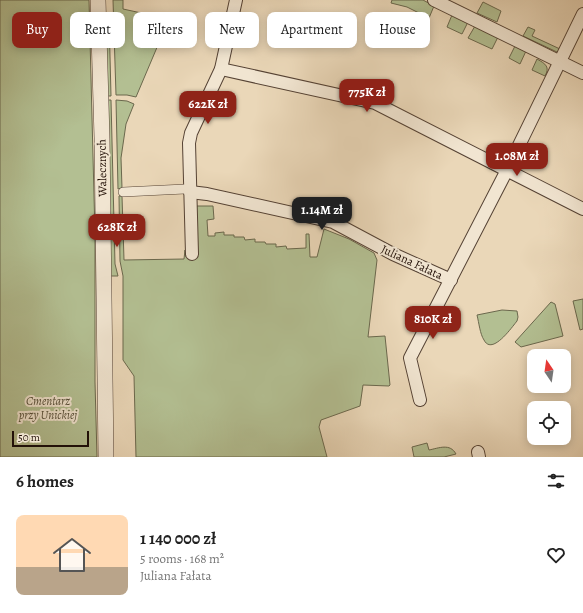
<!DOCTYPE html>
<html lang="en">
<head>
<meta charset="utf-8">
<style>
	body { margin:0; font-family:Alegreya,serif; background:#f2f2f2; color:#222; height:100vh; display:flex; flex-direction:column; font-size:15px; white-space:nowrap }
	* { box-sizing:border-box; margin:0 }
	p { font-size:13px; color:#767676 }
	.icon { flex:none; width:22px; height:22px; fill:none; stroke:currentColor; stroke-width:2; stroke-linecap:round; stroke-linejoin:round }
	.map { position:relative; height:457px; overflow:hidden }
	.side { display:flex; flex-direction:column; background:#fff; flex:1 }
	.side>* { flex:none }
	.hud { position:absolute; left:12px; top:12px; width:559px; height:36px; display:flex; gap:8px }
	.needle { width:26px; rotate:347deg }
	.fabs { position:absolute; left:527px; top:349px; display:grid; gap:8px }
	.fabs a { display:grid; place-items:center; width:44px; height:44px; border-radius:8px; background:#fff; box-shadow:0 2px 10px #0003; font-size:20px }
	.scale { position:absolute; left:12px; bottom:10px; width:77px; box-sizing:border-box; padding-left:4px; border:2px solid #231108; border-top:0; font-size:11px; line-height:14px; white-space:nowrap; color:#231108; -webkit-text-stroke:3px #f1e5d1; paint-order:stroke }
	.price { position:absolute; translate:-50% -34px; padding:0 9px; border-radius:8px; background:#8f2418; color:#fff; font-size:13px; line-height:26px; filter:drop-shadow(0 1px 2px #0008) }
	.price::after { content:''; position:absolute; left:50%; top:24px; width:12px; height:9px; margin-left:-6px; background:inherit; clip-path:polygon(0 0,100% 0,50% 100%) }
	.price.on { background:#222; color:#fff }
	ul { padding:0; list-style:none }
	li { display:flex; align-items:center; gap:12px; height:100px; padding:0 16px }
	li span { display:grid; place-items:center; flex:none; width:112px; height:80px; border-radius:8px; color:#555 }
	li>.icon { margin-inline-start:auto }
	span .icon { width:48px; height:48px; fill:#fffc; stroke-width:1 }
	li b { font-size:17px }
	h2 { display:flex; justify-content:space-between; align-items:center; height:48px; padding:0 16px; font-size:17px }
	.tag { padding:0 14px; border-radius:8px; background:#fff; box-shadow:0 2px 10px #0003; font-size:14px; line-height:36px }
	.tag.on { background:#8f2418; color:#fff }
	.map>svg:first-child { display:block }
	.green { fill:#b3bf92; stroke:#6b684d }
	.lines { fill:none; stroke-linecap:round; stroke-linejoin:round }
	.pedestrian-casing { stroke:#554234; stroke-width:10 }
	.minor-casing { stroke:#554234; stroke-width:14 }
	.tertiary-casing { stroke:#554234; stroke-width:16 }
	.pedestrian { stroke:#f1e5d1; stroke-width:9 }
	.minor { stroke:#f1e5d1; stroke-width:12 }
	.tertiary { stroke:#f1e5d1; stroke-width:15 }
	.labels { text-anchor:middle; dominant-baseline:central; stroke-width:4; stroke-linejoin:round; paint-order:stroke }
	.street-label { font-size:12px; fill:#231108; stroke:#f1e5d1 }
	.park-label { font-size:12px; font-style:italic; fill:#554e38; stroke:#f1e5d1 }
</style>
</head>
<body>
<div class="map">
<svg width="583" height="457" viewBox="0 0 583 457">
	<rect width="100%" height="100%" fill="#ead7b8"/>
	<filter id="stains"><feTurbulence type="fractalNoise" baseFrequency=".005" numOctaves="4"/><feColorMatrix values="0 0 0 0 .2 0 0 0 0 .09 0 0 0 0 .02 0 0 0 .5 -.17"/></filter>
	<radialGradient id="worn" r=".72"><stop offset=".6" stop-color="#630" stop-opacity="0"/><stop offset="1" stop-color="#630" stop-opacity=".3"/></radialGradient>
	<g class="green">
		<path d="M0,0H89L95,235V382L97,457H0Z"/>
		<path d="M113,0H123V9L169,19L136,97L127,95H116Z"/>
		<path d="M392,0H423L434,6L429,18L407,7L391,3Z"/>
		<path d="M483,2L501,11L497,22L477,13Z"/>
		<path d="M452,15L468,22L462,34L447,27Z"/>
		<path d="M107,17H109L111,96H107L105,34Z"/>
		<path d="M475,26L498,37L492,49L468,38Z"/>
		<path d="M528,27L535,30L532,36L560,49L557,52L523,36Z"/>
		<path d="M515,46L526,51L520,64L509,58Z"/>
		<path d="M537,59C546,64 550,67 545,76L532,70Z"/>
		<path d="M107,100H111L115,264L118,276H110Z"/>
		<path d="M116,100L127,101L134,104L126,124L121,158L122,188L118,189Z"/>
		<path d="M119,196H122L124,260L184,259L185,250V256H196L194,206H213L214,219L207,220L208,236H215V233L224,232V235H234V237H244L245,240L255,239V242H265L266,244H276V247L286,246L287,249L306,248V234H309L310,257H317L324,229L349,239L374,253L377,260L368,337L385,336L390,385L389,386L363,385L360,406L321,420L319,427L327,457H136L134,376L123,360V276L120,261Z"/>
		<path d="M583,299V329L580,330L573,301Z"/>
		<path d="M551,302L555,304L563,336L521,347L515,342Z"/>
		<path d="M502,310L517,311L518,317L517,321C512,327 492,356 484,340C480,334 479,323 477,315Z"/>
		<path d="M427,443L429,450C439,448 450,443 456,454L444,457H414L412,447Z"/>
	</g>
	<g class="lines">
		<g class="pedestrian-casing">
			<path id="pedestrian" d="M123,192L185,189"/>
		</g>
		<g class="minor-casing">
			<g id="minor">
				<path d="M434,0L583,73"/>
				<path d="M221,69L375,103L583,209"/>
				<path d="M190,192L207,194L333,222L393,254L451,280"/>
				<path d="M192,254L189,143L191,133L221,69L236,0"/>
				<path d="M420,400L410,358L507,170L583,14"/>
				<path d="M478,452L479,457"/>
			</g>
		</g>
		<g class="tertiary-casing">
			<path id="tertiary" d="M98,0L102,138L106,457"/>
		</g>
		<use href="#pedestrian" class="pedestrian"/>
		<use href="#minor" class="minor"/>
		<use href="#tertiary" class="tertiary"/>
	</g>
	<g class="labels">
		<g class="street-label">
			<text transform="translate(102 168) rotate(-91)">Walecznych</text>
			<text transform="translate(412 262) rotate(25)">Juliana Fałata</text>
		</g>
		<g class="park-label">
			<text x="48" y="401">Cmentarz<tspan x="48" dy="14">przy Unickiej</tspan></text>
		</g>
	</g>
	<rect width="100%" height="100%" filter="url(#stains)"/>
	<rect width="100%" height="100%" fill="url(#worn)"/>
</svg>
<div class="fabs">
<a><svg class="needle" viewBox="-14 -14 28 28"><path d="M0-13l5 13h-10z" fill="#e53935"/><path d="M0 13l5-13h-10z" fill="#767676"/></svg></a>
<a><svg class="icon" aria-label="locate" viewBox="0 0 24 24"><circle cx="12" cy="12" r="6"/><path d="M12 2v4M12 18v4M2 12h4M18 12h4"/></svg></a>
</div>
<div class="scale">50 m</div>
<b class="price" style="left:367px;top:113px">775K zł</b>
<b class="price" style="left:208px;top:125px">622K zł</b>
<b class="price" style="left:517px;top:177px">1.08M zł</b>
<b class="price on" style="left:322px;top:231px">1.14M zł</b>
<b class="price" style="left:117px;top:248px">628K zł</b>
<b class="price" style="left:433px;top:340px">810K zł</b>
<div class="hud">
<a class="tag on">Buy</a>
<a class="tag">Rent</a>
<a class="tag">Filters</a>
<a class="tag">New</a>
<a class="tag">Apartment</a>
<a class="tag">House</a>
</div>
</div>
<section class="side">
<h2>6 homes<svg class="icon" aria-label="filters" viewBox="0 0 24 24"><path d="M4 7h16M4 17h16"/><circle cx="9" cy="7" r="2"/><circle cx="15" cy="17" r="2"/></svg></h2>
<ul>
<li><span style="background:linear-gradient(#ffd9b3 65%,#b9a48a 0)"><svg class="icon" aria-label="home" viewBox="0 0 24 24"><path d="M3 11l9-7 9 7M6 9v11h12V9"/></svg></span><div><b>1 140 000 zł</b><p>5 rooms · 168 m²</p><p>Juliana Fałata</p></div><svg class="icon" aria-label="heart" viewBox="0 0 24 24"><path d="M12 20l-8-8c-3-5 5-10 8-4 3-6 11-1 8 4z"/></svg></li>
</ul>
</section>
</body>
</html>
